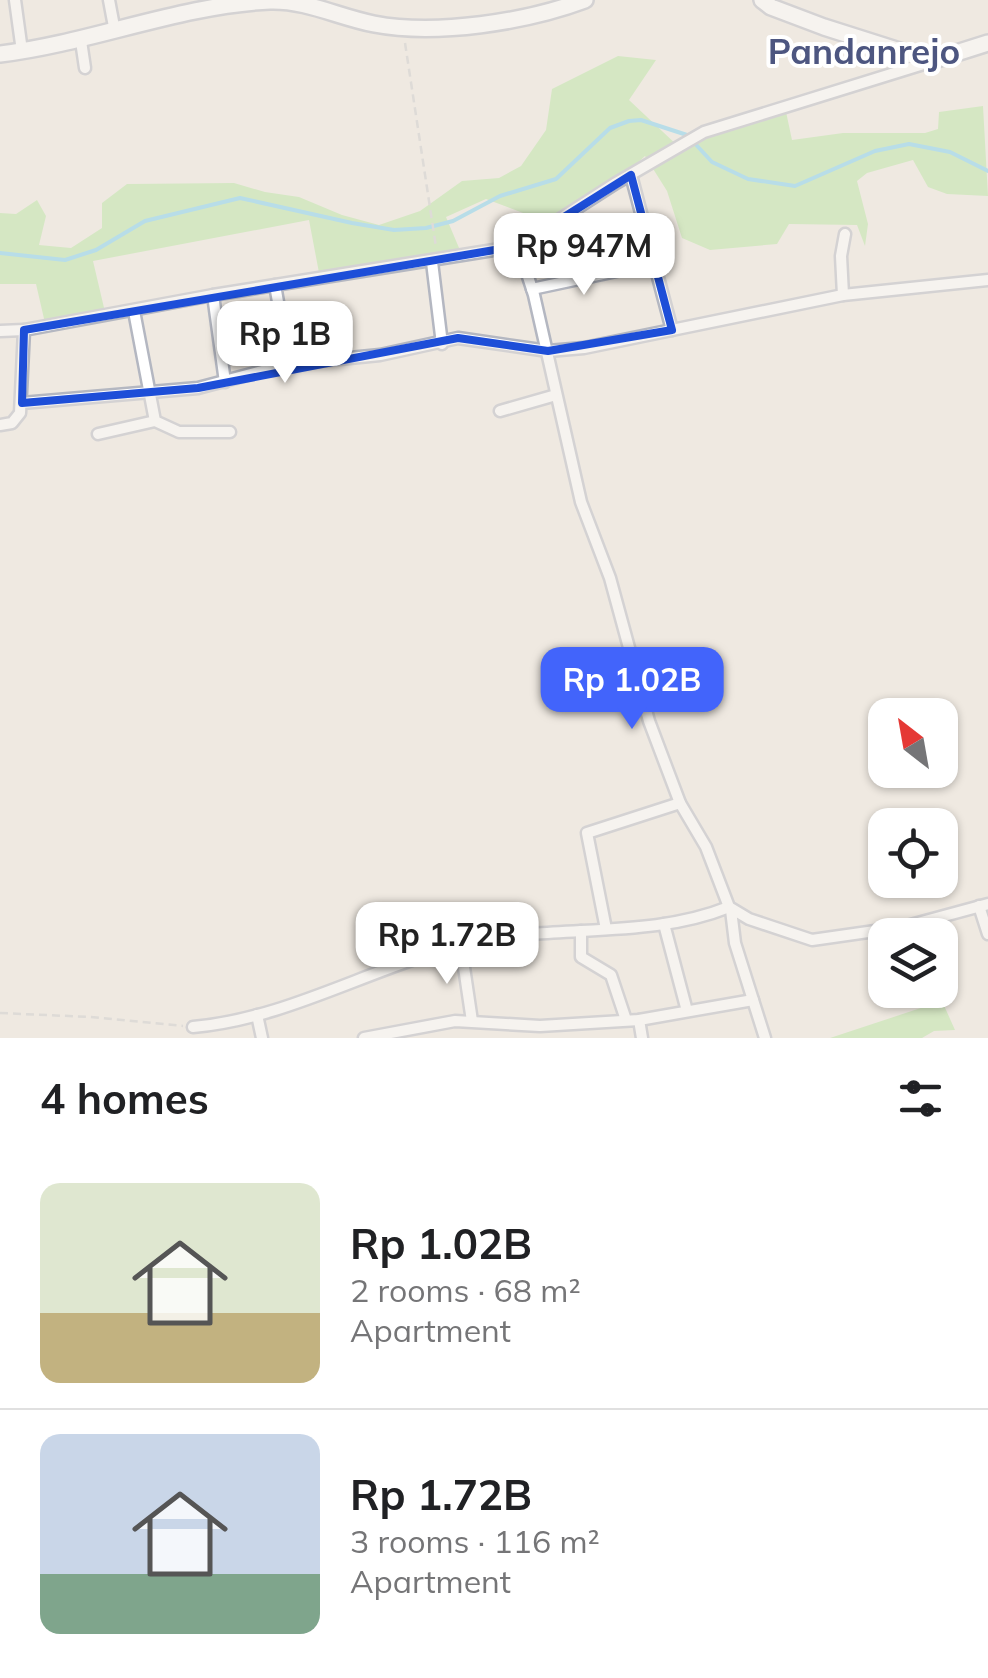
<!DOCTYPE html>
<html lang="en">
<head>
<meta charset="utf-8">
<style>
	body { margin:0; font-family:Mulish,sans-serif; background:#f2f2f2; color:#202124; height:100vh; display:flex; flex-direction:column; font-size:38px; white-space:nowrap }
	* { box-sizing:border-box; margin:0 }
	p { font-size:32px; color:#757577 }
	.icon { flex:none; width:55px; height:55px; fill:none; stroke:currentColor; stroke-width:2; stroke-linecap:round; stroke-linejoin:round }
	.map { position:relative; height:1038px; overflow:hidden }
	.panel { display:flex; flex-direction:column; background:#fff; flex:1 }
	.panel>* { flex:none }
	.needle { width:65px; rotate:329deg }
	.tools { position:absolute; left:868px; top:698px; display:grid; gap:20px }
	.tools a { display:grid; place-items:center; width:90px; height:90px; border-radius:20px; background:#fff; box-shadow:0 2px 8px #0004; font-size:50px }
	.price { position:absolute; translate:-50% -85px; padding:0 22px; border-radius:20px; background:#fff; color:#222; font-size:32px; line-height:65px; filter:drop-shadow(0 2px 5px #0008) }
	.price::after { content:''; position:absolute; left:50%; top:60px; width:30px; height:22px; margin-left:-15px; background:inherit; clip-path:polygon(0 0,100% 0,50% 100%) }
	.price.current { background:#4264fb; color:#fff }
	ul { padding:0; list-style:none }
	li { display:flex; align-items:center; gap:30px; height:250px; padding:0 40px }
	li+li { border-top:2px solid #e0e0e0 }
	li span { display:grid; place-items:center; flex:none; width:280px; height:200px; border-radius:20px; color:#555 }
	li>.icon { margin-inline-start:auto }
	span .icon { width:120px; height:120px; fill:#fffc; stroke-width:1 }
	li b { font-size:42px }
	h2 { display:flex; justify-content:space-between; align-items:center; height:120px; padding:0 40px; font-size:42px }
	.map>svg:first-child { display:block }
	.green { fill:#b6e59e }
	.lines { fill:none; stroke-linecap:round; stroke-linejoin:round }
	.stream { stroke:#75cff0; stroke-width:4 }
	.street-casing { stroke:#b4b7c1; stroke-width:15 }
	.secondary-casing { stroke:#b4b7c1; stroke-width:20 }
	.path { stroke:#c9c9c9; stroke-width:2.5; stroke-dasharray:8 5; stroke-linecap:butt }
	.street { stroke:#fff; stroke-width:10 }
	.secondary { stroke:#fff; stroke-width:15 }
	.marked { fill:none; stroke:#1d4ed8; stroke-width:8; stroke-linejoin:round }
	.labels { text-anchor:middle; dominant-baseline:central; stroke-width:8; stroke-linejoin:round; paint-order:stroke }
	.quarter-label { font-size:35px; font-weight:bold; fill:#4d5680; stroke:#fff }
</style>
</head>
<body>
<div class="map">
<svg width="988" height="1038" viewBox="0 0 988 1038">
	<rect width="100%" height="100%" fill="#efe9e1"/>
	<g class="green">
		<path d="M618,56L656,60L629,100L679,147L785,107L792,140L843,133H925L938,129L939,112L983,106L988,196L947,194L928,187L913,160L867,173L857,181L868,224L865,246L857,225L789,224L777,244L710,250L682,238L667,191L645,156L616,183L552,224L486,199L446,217L462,255L320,278L309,220L93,261L105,312L45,323L36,284H0V213L16,214L37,200L46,216L39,245L71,248L102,228V203L127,184L234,183L265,192L299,197L342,215L379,225L420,211L462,181L499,178L521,166L546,130L552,89Z"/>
		<path d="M942,1001L955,1030L934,1031L922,1038H830Z"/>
	</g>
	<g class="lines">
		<path class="stream" d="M0,253L65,260L96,250L145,221L240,198L352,223L394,230L426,228L453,221L500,196L556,179L610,128L629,121L641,120L687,135L712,162L748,179L795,186L875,151L909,144L950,152L988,171"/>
		<g class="street-casing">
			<g id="street">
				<path d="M15,0L22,51"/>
				<path d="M109,0L115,32"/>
				<path d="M81,41L85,68"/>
				<path d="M631,175L672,330"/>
				<path d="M518,246L534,295L581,502L610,578L649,721L680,803L706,847L729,907L749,919L812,940L903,927L988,904"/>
				<path d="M432,262L442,344"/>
				<path d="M275,285L289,364"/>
				<path d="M532,289L626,269"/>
				<path d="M213,295L225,382"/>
				<path d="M843,295L841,256L845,234"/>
				<path d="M134,311L155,421L179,432H230"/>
				<path d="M0,331L24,330"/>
				<path d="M22,403L198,388L289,364L380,355L458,338L548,351L584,348L843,295L988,280"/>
				<path d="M500,411L556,395"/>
				<path d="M0,425L12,423L20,413L24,330L213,295L518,246L616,183L704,132L930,62"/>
				<path d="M98,434L155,421"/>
				<path d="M979,906L988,934"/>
				<path d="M731,910L735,943L765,1038"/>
				<path d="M664,924L687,1011"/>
				<path d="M606,929L587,833L680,803"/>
				<path d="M581,931V957L611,975L626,1020"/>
				<path d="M461,947L472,1021"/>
				<path d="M257,1015L262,1038"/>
				<path d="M639,1020L642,1038"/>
				<path d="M193,1027C296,1018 385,958 486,940C566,925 652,938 729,907"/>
				<path d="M364,1038L455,1021L540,1026L639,1020L753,1000"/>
			</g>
		</g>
		<g class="secondary-casing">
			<g id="secondary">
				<path d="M762,0L771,7L824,27L931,61L988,43"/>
				<path d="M0,54C91,43 180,5 270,1C307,0 338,17 374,24C436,36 526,22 585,0"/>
			</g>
		</g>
		<g class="path">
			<path d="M405,43L436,247"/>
			<path d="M0,1013L91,1017L183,1026"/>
		</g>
		<use href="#street" class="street"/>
		<use href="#secondary" class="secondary"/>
	</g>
	<path d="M0 0H988V1038H0ZM631,175L672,330L548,351L458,338L198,388L22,403L24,330L518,246Z" fill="#efe9e1" fill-opacity=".55" fill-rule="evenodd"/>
	<path class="marked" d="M631,175L672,330L548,351L458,338L198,388L22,403L24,330L518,246Z"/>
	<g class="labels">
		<g class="quarter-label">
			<text x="864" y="51">Pandanrejo</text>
		</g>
	</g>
</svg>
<div class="tools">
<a><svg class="needle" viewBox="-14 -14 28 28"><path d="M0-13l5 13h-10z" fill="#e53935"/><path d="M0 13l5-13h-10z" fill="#757577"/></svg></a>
<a><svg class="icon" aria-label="locate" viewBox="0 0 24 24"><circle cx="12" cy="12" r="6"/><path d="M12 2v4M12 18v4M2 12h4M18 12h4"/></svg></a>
<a><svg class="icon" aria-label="layers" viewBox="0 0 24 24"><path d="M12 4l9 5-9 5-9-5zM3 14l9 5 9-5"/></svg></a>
</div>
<b class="price" style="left:584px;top:298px">Rp 947M</b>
<b class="price" style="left:285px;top:386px">Rp 1B</b>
<b class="price current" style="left:632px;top:732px">Rp 1.02B</b>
<b class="price" style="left:447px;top:987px">Rp 1.72B</b>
</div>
<section class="panel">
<h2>4 homes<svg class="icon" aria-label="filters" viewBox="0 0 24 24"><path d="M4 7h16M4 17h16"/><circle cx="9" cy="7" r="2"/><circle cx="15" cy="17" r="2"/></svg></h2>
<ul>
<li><span style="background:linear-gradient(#dfe7d0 65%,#c2b280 0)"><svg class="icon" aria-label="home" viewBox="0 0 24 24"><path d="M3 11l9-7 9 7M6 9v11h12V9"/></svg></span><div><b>Rp 1.02B</b><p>2 rooms · 68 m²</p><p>Apartment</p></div></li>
<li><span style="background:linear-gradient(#c9d6e8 70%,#7fa58c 0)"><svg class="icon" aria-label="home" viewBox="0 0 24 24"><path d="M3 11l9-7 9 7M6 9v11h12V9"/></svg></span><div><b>Rp 1.72B</b><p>3 rooms · 116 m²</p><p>Apartment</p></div></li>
</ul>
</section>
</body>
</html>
